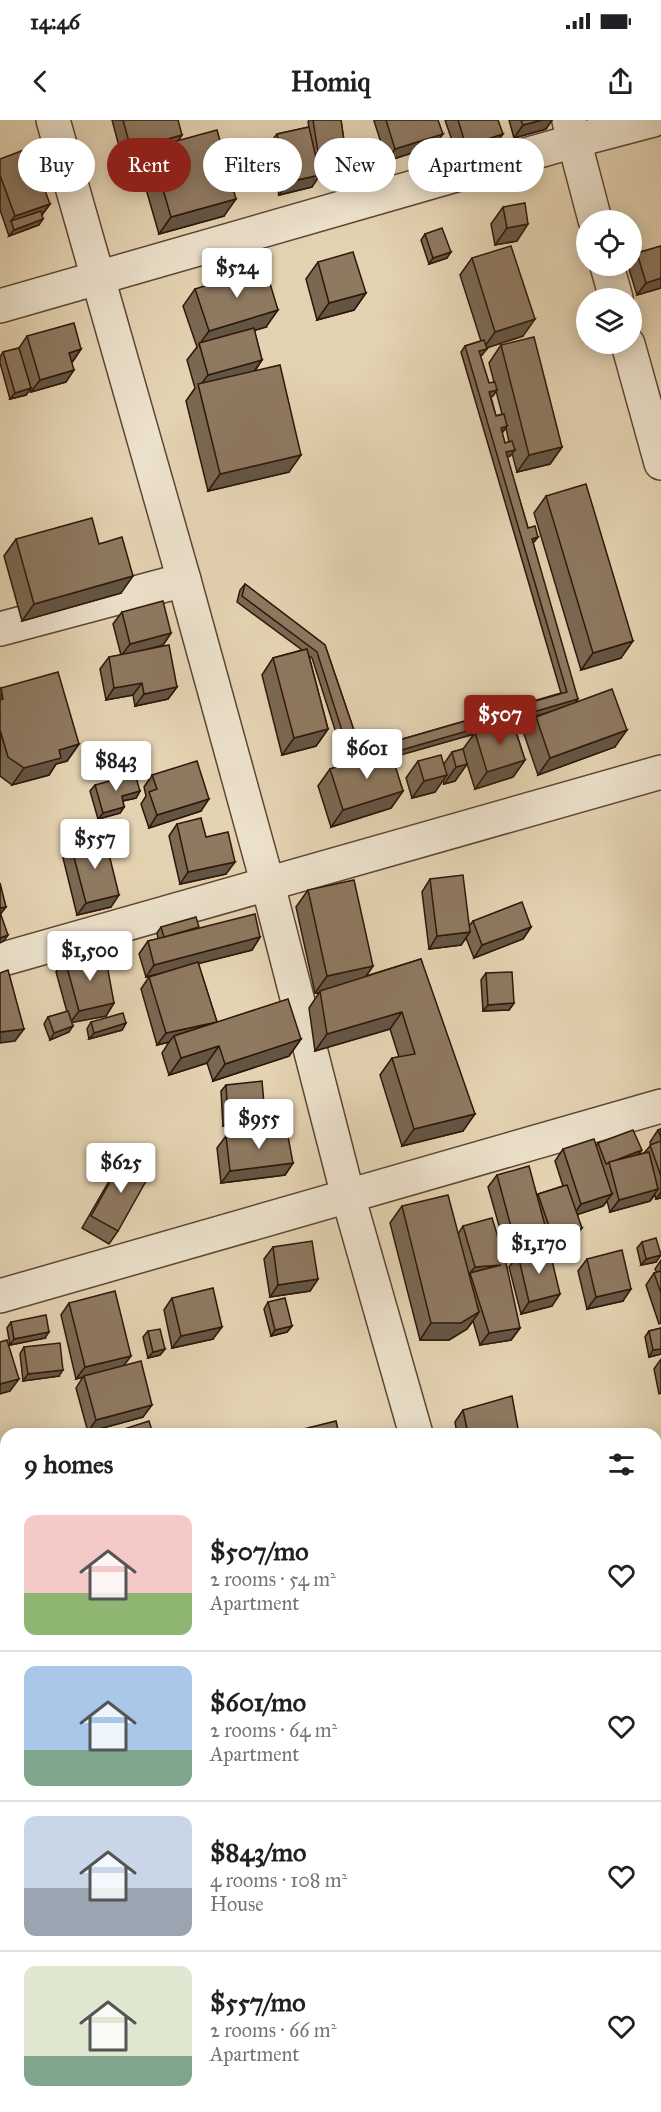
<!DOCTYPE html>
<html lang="en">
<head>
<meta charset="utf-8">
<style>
	body { margin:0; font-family:"IM FELL Great Primer",serif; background:#f2f2f2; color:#202124; height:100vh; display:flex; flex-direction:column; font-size:22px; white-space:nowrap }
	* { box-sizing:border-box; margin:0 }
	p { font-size:20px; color:#757577 }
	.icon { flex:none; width:33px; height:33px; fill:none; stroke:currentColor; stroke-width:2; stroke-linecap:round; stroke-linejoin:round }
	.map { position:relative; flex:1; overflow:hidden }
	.sheet { position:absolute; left:0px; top:1308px; width:662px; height:684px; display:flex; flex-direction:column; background:#fff; border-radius:18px 18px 0 0; box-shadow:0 3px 15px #0003 }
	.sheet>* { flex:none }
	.guide { position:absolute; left:18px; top:18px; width:626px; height:54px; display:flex; gap:12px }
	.buttons { position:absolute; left:576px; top:90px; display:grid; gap:12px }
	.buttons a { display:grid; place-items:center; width:66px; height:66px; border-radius:50%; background:#fff; box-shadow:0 3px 15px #0003; font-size:30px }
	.price { position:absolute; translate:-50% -51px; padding:0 14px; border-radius:6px; background:#fff; color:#222; font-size:20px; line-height:39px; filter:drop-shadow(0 2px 3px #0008) }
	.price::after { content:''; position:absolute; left:50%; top:36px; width:18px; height:14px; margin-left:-9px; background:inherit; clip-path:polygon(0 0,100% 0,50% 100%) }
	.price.active { background:#8f2418; color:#fff }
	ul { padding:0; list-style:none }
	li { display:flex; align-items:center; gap:18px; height:150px; padding:0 24px }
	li+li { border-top:2px solid #e0e0e0 }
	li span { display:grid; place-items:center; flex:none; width:168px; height:120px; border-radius:12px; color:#555 }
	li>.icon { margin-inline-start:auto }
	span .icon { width:72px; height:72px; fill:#fffc; stroke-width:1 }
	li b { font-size:26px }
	h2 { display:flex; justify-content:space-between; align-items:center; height:72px; padding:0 24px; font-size:26px }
	.chip { padding:0 21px; border-radius:27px; background:#fff; box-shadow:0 3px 15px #0003; font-size:21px; line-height:54px }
	.chip.active { background:#8f2418; color:#fff }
	.status { display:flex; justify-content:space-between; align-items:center; height:42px; padding:0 30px; background:#fff; direction:ltr }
	.status svg { height:16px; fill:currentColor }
	header { display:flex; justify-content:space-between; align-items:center; height:78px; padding:0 24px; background:#fff; font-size:27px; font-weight:800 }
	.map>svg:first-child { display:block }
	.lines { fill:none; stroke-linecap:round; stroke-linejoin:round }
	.street-casing { stroke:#5d4633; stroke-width:36 }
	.street { stroke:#ede2cd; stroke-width:33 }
	.wall { fill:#7a6853; stroke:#301709; stroke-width:1.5; fill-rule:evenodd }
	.shaded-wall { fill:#635544; stroke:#301709; stroke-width:1.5 }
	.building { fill:#8e7961; stroke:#301709; stroke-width:1.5 }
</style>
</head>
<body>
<div class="status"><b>14:46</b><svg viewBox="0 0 49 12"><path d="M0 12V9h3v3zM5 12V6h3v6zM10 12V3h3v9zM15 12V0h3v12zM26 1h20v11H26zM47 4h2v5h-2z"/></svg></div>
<header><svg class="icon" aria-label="back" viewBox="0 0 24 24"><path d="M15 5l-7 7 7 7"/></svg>Homiq<svg class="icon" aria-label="share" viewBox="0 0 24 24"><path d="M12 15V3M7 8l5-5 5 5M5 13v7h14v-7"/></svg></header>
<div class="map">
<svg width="661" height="1992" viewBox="0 0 661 1992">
	<rect width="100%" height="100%" fill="#e4d3b2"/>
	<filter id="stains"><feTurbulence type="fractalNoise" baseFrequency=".00333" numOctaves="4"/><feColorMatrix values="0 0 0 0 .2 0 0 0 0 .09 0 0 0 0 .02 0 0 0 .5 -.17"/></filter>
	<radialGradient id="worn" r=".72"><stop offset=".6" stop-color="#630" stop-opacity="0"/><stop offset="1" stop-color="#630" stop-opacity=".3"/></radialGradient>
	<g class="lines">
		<g class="street-casing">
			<g id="street">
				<path d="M53,0L184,460L268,765L348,1076L416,1314"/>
				<path d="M569,1L595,100"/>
				<path d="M607,146L616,178"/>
				<path d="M0,186L574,21L653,0"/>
				<path d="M628,224L661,343"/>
				<path d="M0,509L184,460"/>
				<path d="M0,840L661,652"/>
				<path d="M0,1176L661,986"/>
				<path d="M656,1412L661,1411"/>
				<path d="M0,1628L6,1629"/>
				<path d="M656,1822L661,1832"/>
			</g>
		</g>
		<use href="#street" class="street"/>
	</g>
	<g class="wall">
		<path d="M112,0H178L179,20L224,96L159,114L139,45L146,35L123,41Z"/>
		<path d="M309,0H341L345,28L341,34L317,38L312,67L279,75L268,26L277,14L309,7L308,2Z"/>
		<path d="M374,0H438L434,26L387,41L374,1Z"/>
		<path d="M445,0H498L494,26L458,38Z"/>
		<path d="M509,0H552L546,9L514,18Z"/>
		<path d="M0,39L50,84L42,95L39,105L9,116L0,90Z"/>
		<path d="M503,87L517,121L495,125L491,104Z"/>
		<path d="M425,114L447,138L429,144L421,120Z"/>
		<path d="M661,126V168L637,175L628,146H632V140L637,133Z"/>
		<path d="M472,138L523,216L486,228L482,235H480L489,263L494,262L489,243L501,225L562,327L550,344L517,352L512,333L510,336L507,337L528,408L538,417L533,423L576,582L615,627L538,655L524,614L536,597L546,593L513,602L525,640L513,657L475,669L467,644L455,661L444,664L443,659L435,672L412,678L406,658L418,641L444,644L452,632L463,629L474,614L392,637L403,671L391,688L331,707L318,666L330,649L346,644L312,538L309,536L328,609L316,626L282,635L262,555L273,538L302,530L237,482L240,470L245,464L325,525L361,631L561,573L461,232L465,226L481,221L460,155ZM496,271L502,294L496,296L491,277L493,276ZM506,308L509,322L505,323L502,313Z"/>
		<path d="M318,142L366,173L354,190L317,200L306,159Z"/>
		<path d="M195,169L266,207L254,210L262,240L255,251L289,352L208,371L186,281L195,268L187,240L197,227L183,186Z"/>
		<path d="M27,216L81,229L73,241L72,242L66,262L31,272L30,269L26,275L10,279L0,243V237L3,232L19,228Z"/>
		<path d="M546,376L621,538L581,550L534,393Z"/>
		<path d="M16,419L99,424L121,473L22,501L4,436Z"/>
		<path d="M122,492L171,513L163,525L145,530L177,567L168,579L135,586L133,575L106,580L100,549L109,537L121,535L113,504Z"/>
		<path d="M1,568L79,624L67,641L56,644L49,655L12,665L0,656Z"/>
		<path d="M152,655L201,691L149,708L141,684L146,676L144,667Z"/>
		<path d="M95,665L140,671L136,678L123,681L124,687L120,693L98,699L90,671Z"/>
		<path d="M177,704L206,717L226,754L180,764L169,716Z"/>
		<path d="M71,726L111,787L77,795L63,738Z"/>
		<path d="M430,759L469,806L473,801L531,807L523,819L474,838L466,818L461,825L429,829L422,772Z"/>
		<path d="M308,770L373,846L366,856L421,839L463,1011L402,1026L380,955L392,938L399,937L390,909L315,931L309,888L319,873H315L296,787Z"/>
		<path d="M161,807L197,809L260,817L252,830L198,843L217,902L301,919L289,936L213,961L207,943L169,955L162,933L169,922L157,925L141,869L149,857L169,851L146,857L139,834L148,821L158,819L157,813Z"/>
		<path d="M65,840L114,883L106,896L72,902L69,912L50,920L44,904L48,897L67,892L56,852Z"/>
		<path d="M486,853L514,883L509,890L483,891L481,860Z"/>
		<path d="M91,902L126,903L122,910L89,919L87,909Z"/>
		<path d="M226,965L265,995L261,1002L223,1006L221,971Z"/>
		<path d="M661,1009V1078L656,1079L655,1075L650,1081L610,1092L607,1081L603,1086L578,1094L574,1120L549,1128L552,1186L521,1194L509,1147L515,1139L509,1141L488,1067L497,1055L537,1076L538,1074L563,1066L555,1041L563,1029L596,1026L598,1023L639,1034L644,1033L651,1025L650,1022L658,1010Z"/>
		<path d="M226,1016L293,1043L285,1055L221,1063L217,1028Z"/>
		<path d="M124,1037L118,1111L109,1124L82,1108L116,1049Z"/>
		<path d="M402,1086L458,1114L463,1106L520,1208L511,1220L480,1225L473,1201L467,1209L449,1220H420L390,1103Z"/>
		<path d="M642,1122L656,1142L641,1145L637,1128Z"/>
		<path d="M273,1127L318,1159L310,1171L270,1177L264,1139Z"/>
		<path d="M587,1139L623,1181L587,1189L578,1151Z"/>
		<path d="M661,1140V1203L659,1204L646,1165L654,1153H657L655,1149Z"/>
		<path d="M172,1178L213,1219L172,1228L164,1190Z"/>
		<path d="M268,1182L292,1206L287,1212L271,1216L264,1189Z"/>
		<path d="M69,1183L124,1245L143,1297L88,1312L76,1268L83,1257L76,1259L61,1195Z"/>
		<path d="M11,1202L45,1218L10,1225L7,1208Z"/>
		<path d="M661,1208V1234L649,1237L645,1217L649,1211Z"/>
		<path d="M148,1211L165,1229L160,1235L148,1238L143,1217Z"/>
		<path d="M24,1227L59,1256L23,1261L20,1234Z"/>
		<path d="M661,1239V1273L659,1274L654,1249Z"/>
		<path d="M463,1290L519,1314H457L455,1302Z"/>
		<path d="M661,1336V1387L656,1389V1338Z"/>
		<path d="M661,1424V1491L656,1482V1427Z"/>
		<path d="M661,1876V1924L657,1925L656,1919V1877Z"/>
	</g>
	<g class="shaded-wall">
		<path d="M542,0H552L546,9L514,18L523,5Z"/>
		<path d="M443,14L434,26L387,41L395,29Z"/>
		<path d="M503,14L494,26L458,38L466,26Z"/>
		<path d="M182,15L174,28H151L146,35L123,41L131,29Z"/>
		<path d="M345,28L341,34L314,38L318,32Z"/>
		<path d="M320,55L312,67L279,75L288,62Z"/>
		<path d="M236,79L224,96L159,114L171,97Z"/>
		<path d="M50,84L41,96L11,101L15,96Z"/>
		<path d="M43,99L39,105L9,116L14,110Z"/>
		<path d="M528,104L517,121L495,125L507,108Z"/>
		<path d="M451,132L447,138L429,144L433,138Z"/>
		<path d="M661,158V168L637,175L646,163Z"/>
		<path d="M366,173L354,190L317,200L329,183Z"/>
		<path d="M278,190L266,207L200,227L199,225L209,211Z"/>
		<path d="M535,199L523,216L483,229L495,212Z"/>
		<path d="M81,229L73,241L60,245L69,233Z"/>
		<path d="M487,229L482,235L474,237L479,231Z"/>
		<path d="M262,240L250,257L199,267L208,255Z"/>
		<path d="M74,250L66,262L31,272L40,260Z"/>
		<path d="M31,268L26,275L10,279L15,273Z"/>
		<path d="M497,270L493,276L485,279L489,272Z"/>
		<path d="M507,306L502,313L501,308Z"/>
		<path d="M562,327L550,344L517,352L529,335Z"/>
		<path d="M515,330L510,336L501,339L506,332Z"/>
		<path d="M301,335L289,352L208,371L220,354Z"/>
		<path d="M538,417L533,423L527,425L532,419Z"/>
		<path d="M133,456L121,473L22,501L34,484Z"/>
		<path d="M171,513L163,525L121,536L130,524Z"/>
		<path d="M633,521L621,538L581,550L593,533Z"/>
		<path d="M142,563L133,575L106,580L114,568Z"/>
		<path d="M177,567L168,579L135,586L144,574Z"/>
		<path d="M578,579L574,585L475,613V612L474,614L348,650L352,644Z"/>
		<path d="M328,609L316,626L282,635L294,618Z"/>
		<path d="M627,610L615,627L538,655L550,638Z"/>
		<path d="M79,624L67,641L56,644L49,655L12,665L24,648L59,630Z"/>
		<path d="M525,640L513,657L475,669L487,652Z"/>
		<path d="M467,644L455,661L444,664L456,647Z"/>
		<path d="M447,655L435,672L412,678L424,661Z"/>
		<path d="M140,671L136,678L117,682L122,676Z"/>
		<path d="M403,671L391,688L331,707L343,690Z"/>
		<path d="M209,679L201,691L149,708L157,695Z"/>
		<path d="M124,687L120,693L98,699L103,693Z"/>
		<path d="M235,742L226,754L180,764L188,752Z"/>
		<path d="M119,775L111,787L77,795L86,783Z"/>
		<path d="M6,787L0,795V788Z"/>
		<path d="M531,807L523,819L474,838L482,825Z"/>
		<path d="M470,812L461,825L429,829L437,816Z"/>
		<path d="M8,815L4,821L0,823V818Z"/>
		<path d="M260,817L252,830L146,857L154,845Z"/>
		<path d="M373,846L361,863L320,871L319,873H315L327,856Z"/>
		<path d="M114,883L106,896L70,903L79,891Z"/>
		<path d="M514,883L509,890L483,891L488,885Z"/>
		<path d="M402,892L390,909L315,931L327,914Z"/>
		<path d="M217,902L174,916L169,922L157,925L166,913Z"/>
		<path d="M126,903L122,910L89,919L94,913Z"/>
		<path d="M73,906L69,912L50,920L54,913Z"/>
		<path d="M24,909L15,921L0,923V912Z"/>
		<path d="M301,919L289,936L213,961L225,944Z"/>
		<path d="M219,926L207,943L169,955L181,938Z"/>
		<path d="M475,994L463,1011L402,1026L414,1009Z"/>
		<path d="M265,995L261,1002L223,1006L228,1000Z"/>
		<path d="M642,1030L637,1036L609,1043Z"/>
		<path d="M293,1043L285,1055L221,1063L230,1051Z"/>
		<path d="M658,1069L650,1081L610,1092L619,1080Z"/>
		<path d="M661,1072V1078L656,1079Z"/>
		<path d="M612,1074L603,1086L573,1096L581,1084Z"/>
		<path d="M582,1108L574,1120L544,1130L553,1118Z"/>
		<path d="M549,1120L541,1132L518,1135L515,1139L509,1141L517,1129Z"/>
		<path d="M661,1135L656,1142L641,1145L646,1139Z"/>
		<path d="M501,1145L470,1153L475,1147Z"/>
		<path d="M318,1159L310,1171L270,1177L278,1165Z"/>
		<path d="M631,1169L623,1181L587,1189L596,1177Z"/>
		<path d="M560,1174L552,1186L521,1194L529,1182Z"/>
		<path d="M479,1192L467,1209L449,1220H420L431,1203Z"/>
		<path d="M292,1206L287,1212L271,1216L275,1210Z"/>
		<path d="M222,1207L213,1219L172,1228L181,1216Z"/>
		<path d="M520,1208L511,1220L480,1225L489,1213Z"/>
		<path d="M49,1212L45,1218L10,1225L14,1219Z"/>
		<path d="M165,1229L160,1235L148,1238L153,1232Z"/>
		<path d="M661,1229V1234L649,1237L653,1230Z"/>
		<path d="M131,1236L122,1248L84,1256L83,1257L76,1259L85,1247Z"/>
		<path d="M63,1250L59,1256L23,1261L28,1254Z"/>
		<path d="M19,1259L10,1271L0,1274V1264Z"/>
		<path d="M152,1285L143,1297L88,1312L96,1300Z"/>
		<path d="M661,1378V1387L656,1389V1386Z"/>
		<path d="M6,1398V1408L0,1409V1399Z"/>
		<path d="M0,1521H6L5,1528L0,1527Z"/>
		<path d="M661,1687V1692L656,1694V1689Z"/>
		<path d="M6,1710V1719L0,1721V1712Z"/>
		<path d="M660,1912L656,1919V1913Z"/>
		<path d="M661,1965V1975L656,1977V1967Z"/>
	</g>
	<g class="building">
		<path d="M123,0H178L182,15L131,29Z"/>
		<path d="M313,0H341L345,28L318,32Z"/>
		<path d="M386,0H438L443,14L395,29Z"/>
		<path d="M458,0H498L503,14L466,26Z"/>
		<path d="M521,0H542L523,5Z"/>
		<path d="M309,7L320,55L288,62L277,14Z"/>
		<path d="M217,10L236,79L171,97L151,28Z"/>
		<path d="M29,28L50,84L15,96L0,55V39Z"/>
		<path d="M525,83L528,104L507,108L503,87Z"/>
		<path d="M41,91L43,99L14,110L11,101Z"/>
		<path d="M442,108L451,132L433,138L425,114Z"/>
		<path d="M511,126L535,199L495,212L472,138Z"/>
		<path d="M661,126V158L646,163L637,133Z"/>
		<path d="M353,132L366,173L329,183L318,142Z"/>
		<path d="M265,147L278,190L209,211L195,169Z"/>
		<path d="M74,203L81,229L69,233L74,250L40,260L27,216Z"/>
		<path d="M254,208L262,240L208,255L199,223Z"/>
		<path d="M534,217L562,327L529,335L501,225Z"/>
		<path d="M484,220L487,229L479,231L489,263L495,262L497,270L489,272L496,296L504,294L507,306L501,308L505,323L512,321L515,330L506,332L528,408L535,406L538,417L532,419L578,579L391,633L390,630L352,642L317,532L242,476L245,464L325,525L361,631L567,572L465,226Z"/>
		<path d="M19,228L31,268L15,273L3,232Z"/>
		<path d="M280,245L301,335L220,354L198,264Z"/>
		<path d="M586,364L633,521L593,533L546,376Z"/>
		<path d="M92,398L99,424L122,417L133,456L34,484L16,419Z"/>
		<path d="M163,481L171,513L130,524L122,492Z"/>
		<path d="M169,525L177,567L144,574L142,563L114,568L109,537Z"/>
		<path d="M307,529L328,609L294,618L273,538Z"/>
		<path d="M58,552L79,624L59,630L61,638L24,648L8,637L0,610V580L3,579L1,568Z"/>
		<path d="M612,569L627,610L550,638L536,597Z"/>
		<path d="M512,600L525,640L487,652L475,612Z"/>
		<path d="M463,629L467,644L456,647L452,632Z"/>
		<path d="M390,630L403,671L343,690L330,649Z"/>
		<path d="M441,635L447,655L424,661L418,641Z"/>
		<path d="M197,641L209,679L157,695L149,672L157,669L152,655Z"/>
		<path d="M135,654L140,671L122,676L124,687L103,693L95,665Z"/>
		<path d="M201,698L206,717L228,712L235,742L188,752L177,704Z"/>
		<path d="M105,718L119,775L86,783L71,726Z"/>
		<path d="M463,755L470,812L437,816L430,759Z"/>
		<path d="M354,760L373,846L327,856L308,770Z"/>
		<path d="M0,763L6,787L0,788Z"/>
		<path d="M522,782L531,807L482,825L473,801Z"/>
		<path d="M255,794L260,817L154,845L148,821Z"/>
		<path d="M0,795H1L8,815L0,818Z"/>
		<path d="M196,797L199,807L164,817L161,807Z"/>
		<path d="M105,834L114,883L79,891L65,840Z"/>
		<path d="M421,839L475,994L414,1009L392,938L415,934L402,892L327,914L320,871Z"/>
		<path d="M198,842L217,902L166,913L149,857Z"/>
		<path d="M8,850L24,909L0,912V853Z"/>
		<path d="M512,852L514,883L488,885L486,853Z"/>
		<path d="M288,879L301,919L225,944L219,926L181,938L174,916Z"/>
		<path d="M68,891L73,906L54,913L48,897Z"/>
		<path d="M123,893L126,903L94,913L91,902Z"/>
		<path d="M262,961L265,995L228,1000L226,965Z"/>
		<path d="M661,1009V1018L658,1010Z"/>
		<path d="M633,1010L642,1030L606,1044L598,1023Z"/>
		<path d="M287,1011L293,1043L230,1051L226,1016Z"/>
		<path d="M594,1019L612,1074L581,1084L563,1029Z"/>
		<path d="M661,1021V1056L650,1025Z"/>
		<path d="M649,1032L658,1069L619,1080L609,1042Z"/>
		<path d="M124,1037L151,1052L118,1111L91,1096Z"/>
		<path d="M529,1046L549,1120L517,1129L497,1055Z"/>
		<path d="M567,1065L582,1108L553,1118L538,1074Z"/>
		<path d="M448,1075L479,1192L461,1203H431L402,1086Z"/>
		<path d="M492,1098L506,1143L520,1208L489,1213L470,1153L501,1145L475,1147L463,1106Z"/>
		<path d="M656,1118L661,1135L646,1139L642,1122Z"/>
		<path d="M312,1121L318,1159L278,1165L273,1127Z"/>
		<path d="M549,1128L560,1174L529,1182L518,1135Z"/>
		<path d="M622,1130L631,1169L596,1177L587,1139Z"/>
		<path d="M661,1151V1173L654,1153Z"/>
		<path d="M213,1168L222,1207L181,1216L172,1178Z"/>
		<path d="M115,1171L131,1236L85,1247L69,1183Z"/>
		<path d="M285,1178L292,1206L275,1210L268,1182Z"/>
		<path d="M46,1195L49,1212L14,1219L11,1202Z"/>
		<path d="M661,1208V1229L653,1230L649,1211Z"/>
		<path d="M160,1209L165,1229L153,1232L148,1211Z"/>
		<path d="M7,1220L19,1259L0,1264V1222Z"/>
		<path d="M60,1223L63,1250L28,1254L24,1227Z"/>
		<path d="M141,1241L152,1285L96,1300L84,1256Z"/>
		<path d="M512,1276L519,1314H468L463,1290Z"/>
		<path d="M149,1301L153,1314H109Z"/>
		<path d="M336,1301L339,1314H287V1313Z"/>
		<path d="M661,1336V1377L656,1359V1338Z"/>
		<path d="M6,1343V1398L0,1399V1344Z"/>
		<path d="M661,1424V1465L656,1456V1427Z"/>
		<path d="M656,1495L659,1500L656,1502Z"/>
		<path d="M0,1497L6,1498V1521H0Z"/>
		<path d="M656,1629L659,1640L656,1641Z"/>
		<path d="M6,1654V1710L0,1712V1656Z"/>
		<path d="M661,1666V1687L656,1689V1668Z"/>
		<path d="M661,1876V1916L656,1887V1877Z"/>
		<path d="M656,1887L660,1912L656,1913Z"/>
		<path d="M661,1933V1965L656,1967V1935Z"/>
		<path d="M661,1984V1992H648L647,1989Z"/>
	</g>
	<rect width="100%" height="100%" filter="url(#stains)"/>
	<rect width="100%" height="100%" fill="url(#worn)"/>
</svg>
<div class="buttons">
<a><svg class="icon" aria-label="locate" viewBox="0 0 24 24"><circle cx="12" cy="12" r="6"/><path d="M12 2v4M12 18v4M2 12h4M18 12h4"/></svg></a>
<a><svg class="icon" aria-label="layers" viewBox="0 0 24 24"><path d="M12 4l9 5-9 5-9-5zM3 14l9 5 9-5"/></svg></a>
</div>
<b class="price" style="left:237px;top:179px">$524</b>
<b class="price active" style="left:500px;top:626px">$507</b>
<b class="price" style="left:367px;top:660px">$601</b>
<b class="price" style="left:116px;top:672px">$843</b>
<b class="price" style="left:95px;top:750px">$557</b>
<b class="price" style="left:90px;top:862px">$1,500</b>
<b class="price" style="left:259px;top:1030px">$955</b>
<b class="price" style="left:121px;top:1074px">$625</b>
<b class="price" style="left:539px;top:1155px">$1,170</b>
<div class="guide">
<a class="chip">Buy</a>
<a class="chip active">Rent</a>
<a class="chip">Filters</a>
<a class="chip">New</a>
<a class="chip">Apartment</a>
</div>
<section class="sheet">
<h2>9 homes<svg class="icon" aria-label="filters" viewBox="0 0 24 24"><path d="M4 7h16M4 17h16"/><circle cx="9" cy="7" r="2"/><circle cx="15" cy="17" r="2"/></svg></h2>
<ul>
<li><span style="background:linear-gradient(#f6c9c9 65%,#8fb573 0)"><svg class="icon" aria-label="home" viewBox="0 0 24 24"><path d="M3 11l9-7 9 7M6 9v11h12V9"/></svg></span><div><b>$507/mo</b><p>2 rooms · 54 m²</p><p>Apartment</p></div><svg class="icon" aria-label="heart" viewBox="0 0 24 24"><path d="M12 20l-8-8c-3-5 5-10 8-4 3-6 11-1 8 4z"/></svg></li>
<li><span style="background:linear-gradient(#a9c7e8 70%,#7fa58c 0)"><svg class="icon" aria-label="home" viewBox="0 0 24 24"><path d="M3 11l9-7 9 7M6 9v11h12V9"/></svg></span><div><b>$601/mo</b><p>2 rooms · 64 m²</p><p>Apartment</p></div><svg class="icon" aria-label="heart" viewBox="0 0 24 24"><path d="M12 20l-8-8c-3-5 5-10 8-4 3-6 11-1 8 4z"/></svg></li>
<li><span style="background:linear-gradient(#c9d6e8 60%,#9aa5b1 0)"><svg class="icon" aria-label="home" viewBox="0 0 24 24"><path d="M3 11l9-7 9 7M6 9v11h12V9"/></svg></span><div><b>$843/mo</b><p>4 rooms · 108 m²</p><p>House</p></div><svg class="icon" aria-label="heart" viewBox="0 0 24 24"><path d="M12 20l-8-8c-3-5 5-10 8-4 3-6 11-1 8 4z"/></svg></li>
<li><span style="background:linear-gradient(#dfe7d0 75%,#7fa58c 0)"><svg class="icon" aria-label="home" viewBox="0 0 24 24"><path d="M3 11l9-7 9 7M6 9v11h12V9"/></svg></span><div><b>$557/mo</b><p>2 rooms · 66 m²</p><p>Apartment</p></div><svg class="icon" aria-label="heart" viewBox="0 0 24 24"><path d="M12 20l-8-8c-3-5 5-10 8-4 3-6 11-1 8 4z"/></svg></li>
</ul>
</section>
</div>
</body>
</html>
